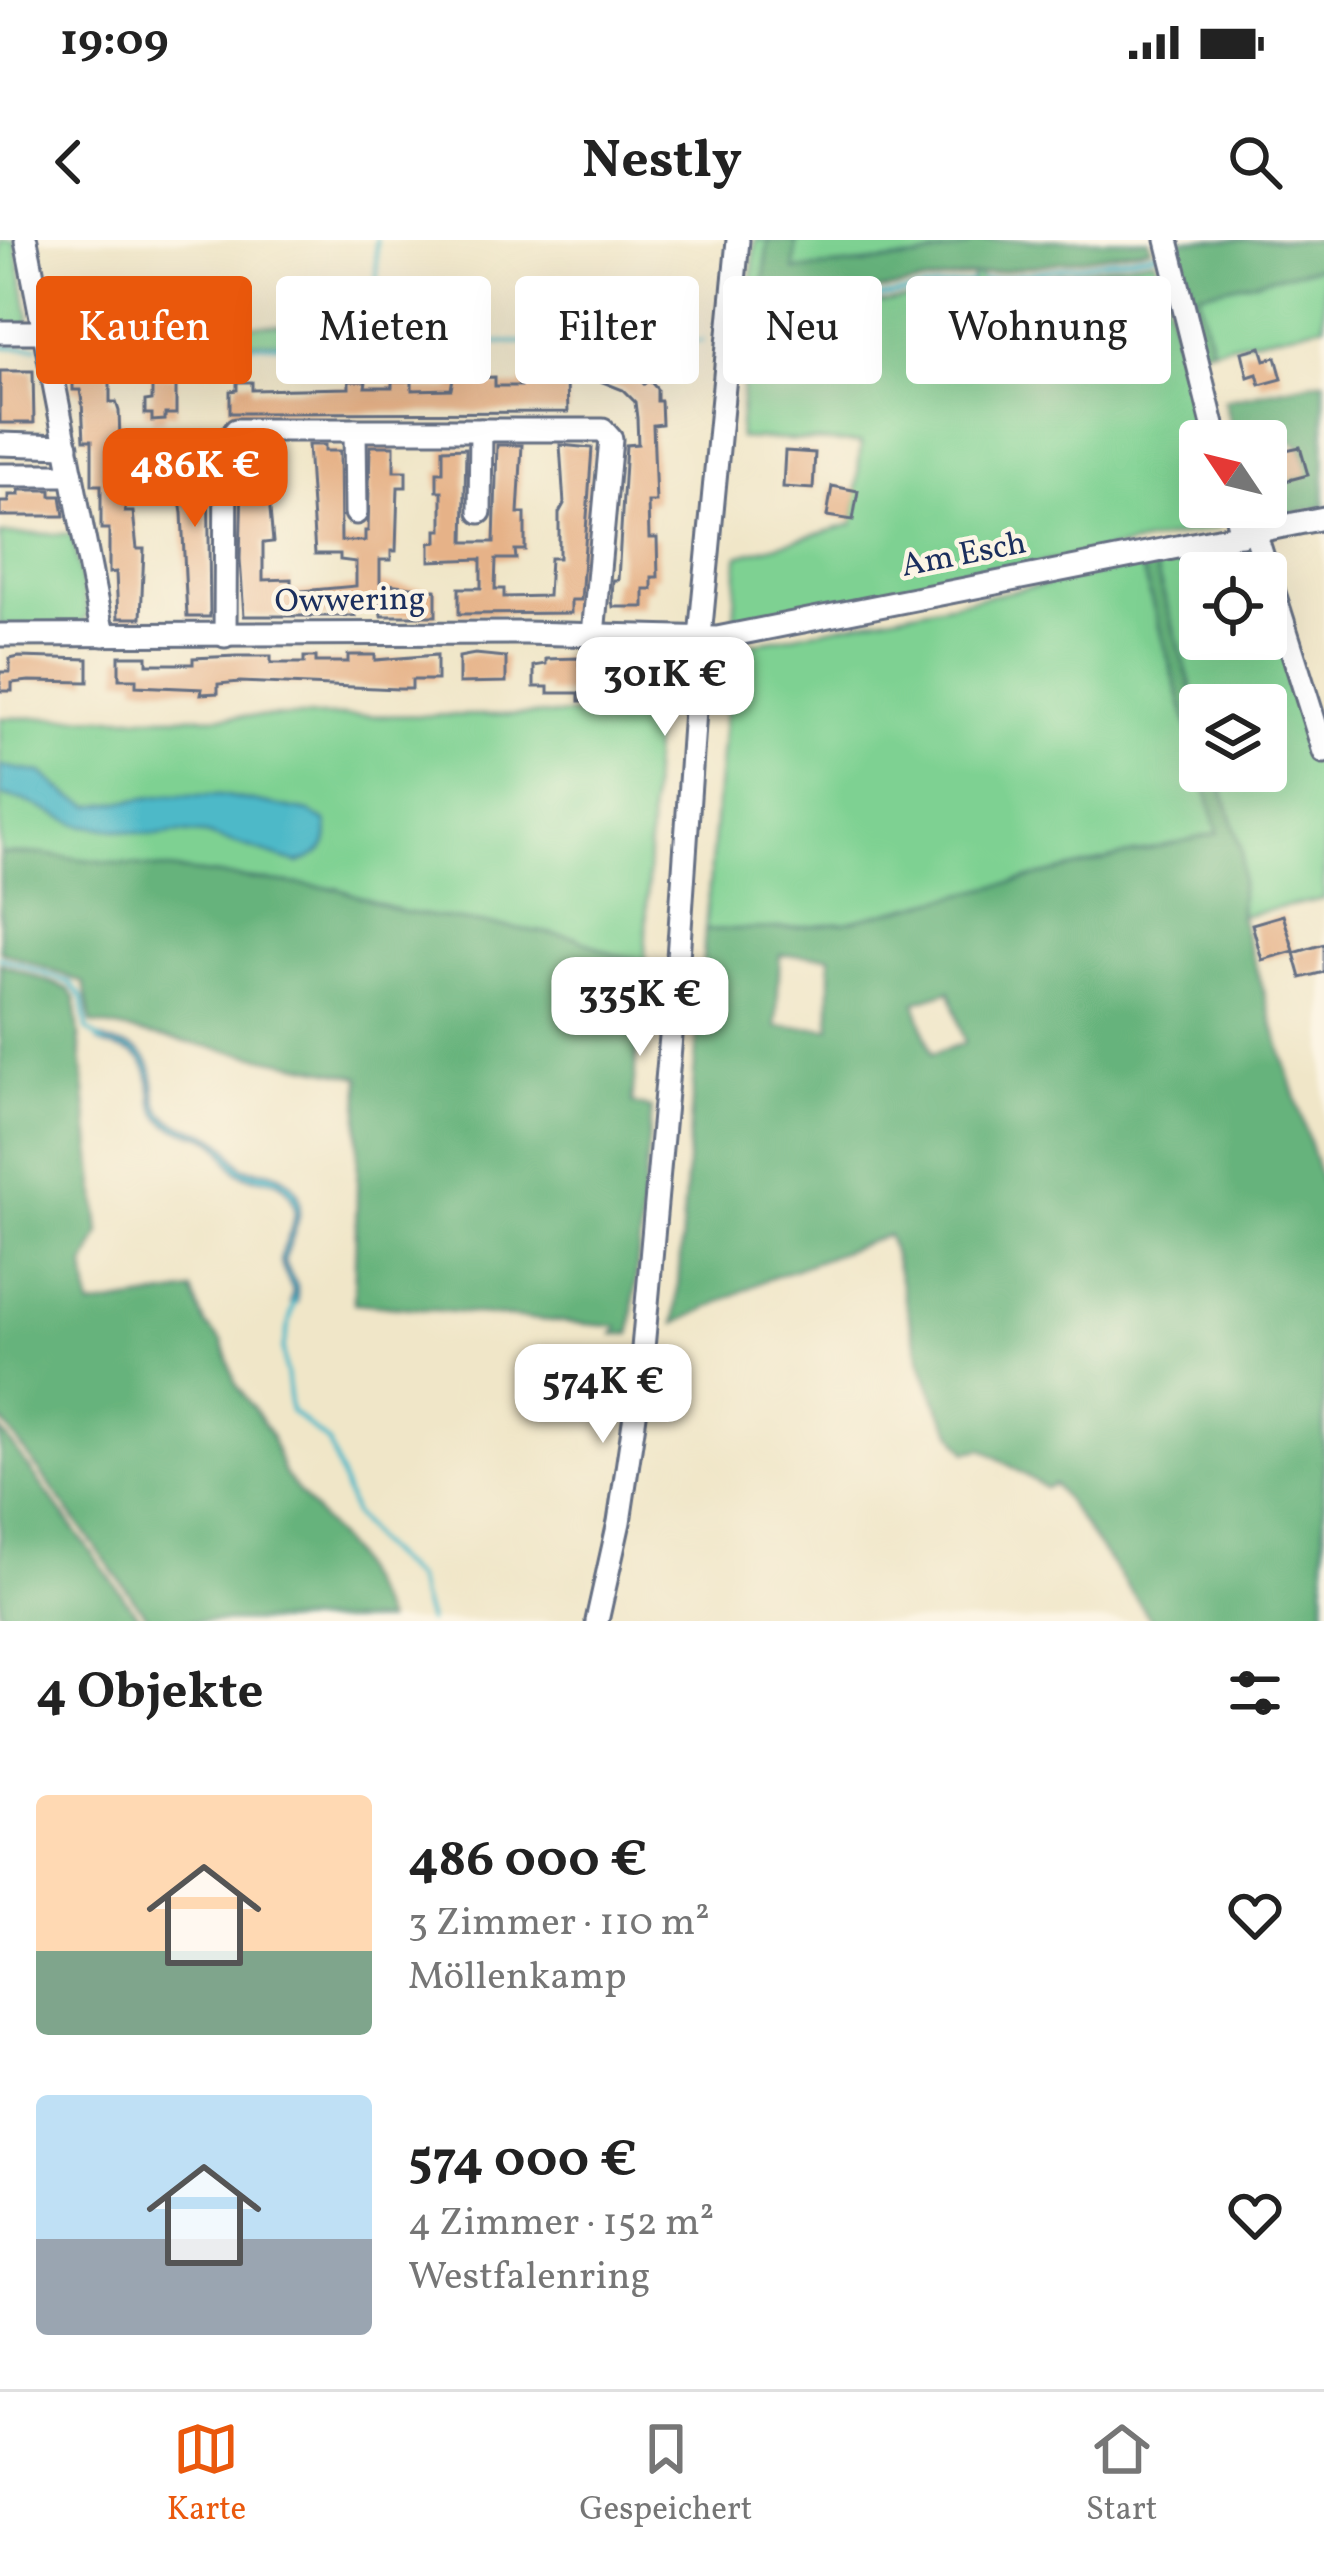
<!DOCTYPE html>
<html lang="de">
<head>
<meta charset="utf-8">
<style>
	body { margin:0; font-family:Vollkorn,serif; background:#f6f6f6; color:#222; height:100vh; display:flex; flex-direction:column; font-size:45px; white-space:nowrap }
	* { box-sizing:border-box; margin:0 }
	p { font-size:39px; color:#767676 }
	.icon { flex:none; width:66px; height:66px; fill:none; stroke:currentColor; stroke-width:2; stroke-linecap:round; stroke-linejoin:round }
	.map { position:relative; height:1381px; overflow:hidden }
	.details { display:flex; flex-direction:column; background:#fff; flex:1 }
	.details>* { flex:none }
	.banner { position:absolute; left:36px; top:36px; width:1254px; height:108px; display:flex; gap:24px }
	.needle { width:78px; rotate:305deg }
	.fabs { position:absolute; left:1179px; top:180px; display:grid; gap:24px }
	.fabs a { display:grid; place-items:center; width:108px; height:108px; border-radius:12px; background:#fff; box-shadow:0 12px 48px #0002; font-size:60px }
	.price { position:absolute; translate:-50% -102px; padding:0 27px; border-radius:24px; background:#fff; color:#222; font-size:39px; line-height:78px; filter:drop-shadow(0 3px 6px #0008) }
	.price::after { content:''; position:absolute; left:50%; top:72px; width:36px; height:27px; margin-left:-18px; background:inherit; clip-path:polygon(0 0,100% 0,50% 100%) }
	.price.on { background:#ea580c; color:#fff }
	ul { padding:0; list-style:none }
	li { display:flex; align-items:center; gap:36px; height:300px; padding:0 36px }
	li span { display:grid; place-items:center; flex:none; width:336px; height:240px; border-radius:12px; color:#555 }
	li>.icon { margin-inline-start:auto }
	span .icon { width:144px; height:144px; fill:#fffc; stroke-width:1 }
	li b { font-size:51px }
	h2 { display:flex; justify-content:space-between; align-items:center; height:144px; padding:0 36px; font-size:51px }
	.tag { padding:0 42px; border-radius:12px; background:#fff; box-shadow:0 12px 48px #0002; font-size:42px; line-height:108px }
	.tag.on { background:#ea580c; color:#fff }
	.status { display:flex; justify-content:space-between; align-items:center; height:84px; padding:0 60px; background:#fff; direction:ltr }
	.status svg { height:33px; fill:currentColor }
	header { display:flex; justify-content:space-between; align-items:center; height:156px; padding:0 36px; background:#fff; font-size:54px; font-weight:700 }
	.dock { display:flex; justify-content:space-around; align-items:center; height:168px; border-top:3px solid #e0e0e0; background:#fff; font-size:33px; color:#767676 }
	.dock a { display:grid; justify-items:center; gap:6px }
	.dock .on { color:#ea580c }
	.map>svg:first-child { display:block }
	.green { fill:#7ed192; stroke:#4c8078; stroke-width:3 }
	.forest { fill:#66b37c; stroke:#40716d; stroke-width:3; fill-rule:evenodd }
	.water { fill:#4db9c8; stroke:#347493; stroke-width:3 }
	.lines { fill:none; stroke-linecap:round; stroke-linejoin:round }
	.stream { stroke:#4db9c8; stroke-width:4.5 }
	.building { fill:#e6b288 }
	.minor-casing { stroke:#666f83; stroke-width:27 }
	.minor { stroke:#fff; stroke-width:21 }
	.labels { text-anchor:middle; dominant-baseline:central; stroke-width:9; stroke-linejoin:round; paint-order:stroke }
	.street-label { font-size:33px; fill:#1b2f5e; stroke:#fcf5e5 }
</style>
</head>
<body>
<div class="status"><b>19:09</b><svg viewBox="0 0 49 12"><path d="M0 12V9h3v3zM5 12V6h3v6zM10 12V3h3v9zM15 12V0h3v12zM26 1h20v11H26zM47 4h2v5h-2z"/></svg></div>
<header><svg class="icon" aria-label="back" viewBox="0 0 24 24"><path d="M15 5l-7 7 7 7"/></svg>Nestly<svg class="icon" aria-label="search" viewBox="0 0 24 24"><circle cx="10" cy="10" r="6"/><path d="M15 15l6 6"/></svg></header>
<div class="map">
<svg width="1324" height="1381" viewBox="0 0 1324 1381">
	<rect width="100%" height="100%" fill="#fcf5e5"/>
	<filter id="ink" filterUnits="userSpaceOnUse"><feTurbulence type="fractalNoise" baseFrequency=".00833" numOctaves="2"/><feDisplacementMap in="SourceGraphic" scale="24" xChannelSelector="R" yChannelSelector="G"/><feConvolveMatrix kernelMatrix="1 2 1 2 8 2 1 2 1" color-interpolation-filters="sRGB"/></filter>
	<filter id="wash" filterUnits="userSpaceOnUse"><feTurbulence type="fractalNoise" baseFrequency=".004" numOctaves="4" result="noise"/><feDisplacementMap in="SourceGraphic" scale="48" xChannelSelector="R" yChannelSelector="G"/><feGaussianBlur stdDeviation="2.7" result="paint"/><feColorMatrix in="noise" values="0 0 0 0 0 0 0 0 0 0 0 0 0 0 0 0 0 1.4 0 .05"/><feComposite in="paint" operator="in"/></filter>
	<g filter="url(#wash)">
		<rect width="100%" height="100%" fill="#f0e6c8"/>
		<g class="green">
			<path d="M0,0H15L29,77L27,84L0,88Z"/>
			<path d="M755,0H768L761,82L973,48L972,36L980,35L983,46L1155,19L1206,201H1200V267H1223L1225,276L1217,288L745,383L734,382L738,316L853,284L861,203L739,198Z"/>
			<path d="M796,0H967L969,7L917,18L793,30Z"/>
			<path d="M1324,26V85L1212,108L1198,53Z"/>
			<path d="M54,84L373,86L367,101L58,104Z"/>
			<path d="M0,294H72L88,376L80,385H0Z"/>
			<path d="M1254,304L1263,333H1200V399H1266V343L1324,531V659L1240,676L1242,611L1217,531H1266V465H1200V475L1154,323Z"/>
			<path d="M1141,325L1219,593L846,682L789,688L705,690L731,408Z"/>
			<path d="M654,474L645,720L612,714L575,697L403,672L339,649L37,614H0V478Z"/>
		</g>
		<g class="forest">
			<path d="M768,0H796L794,30L919,18L968,7L967,0H1149L1151,8L761,69Z"/>
			<path d="M1176,0H1324V26L1198,53L1212,108L1198,111Z"/>
			<path d="M1324,140V267L1254,281L1251,267H1266V246L1307,235L1301,207L1261,184L1232,191L1224,160Z"/>
			<path d="M1154,323L1200,475V528L1141,325Z"/>
			<path d="M1201,531H1217L1242,612L1240,676L1324,950V1381H1152L1054,1244L1046,1248L983,1209L967,1212C918,1154 910,1066 888,995L763,1041L675,1084L705,690L789,688L846,682L1218,593ZM780,715L830,716V788L776,787ZM950,751L965,803L932,814L915,762Z"/>
			<path d="M0,614H37L339,649L403,672L575,697L612,714L645,720L632,863L651,869L631,1094H614L619,1087L354,1063L360,837L91,783L84,743L0,711Z"/>
			<path d="M0,723L68,749L75,758L100,993L85,1026L90,1067L192,1051L205,1084L222,1101L236,1144L270,1193L284,1234L351,1315L386,1381H150L0,1178Z"/>
			<path d="M0,1189L142,1381H20L0,1371Z"/>
		</g>
		<g class="water">
			<path d="M0,526L42,533L71,557L92,566L168,555H221L309,572L326,581C332,605 321,616 298,623L205,594L178,592L154,595L80,585L23,560L0,555Z"/>
			<path d="M101,798C115,807 131,802 144,816C161,834 147,860 167,877C182,890 203,887 219,900C229,907 234,920 244,928C254,931 265,929 274,933C321,951 291,993 284,1022L297,1046V1063H291L293,1050L280,1022C283,998 305,978 289,953C278,936 265,941 249,937C229,932 229,917 218,905C204,891 182,895 167,884C143,866 158,838 140,819C128,807 111,810 98,802Z"/>
		</g>
		<g class="lines">
			<g class="stream">
				<path d="M982,41L1161,12"/>
				<path d="M763,75L971,43"/>
				<path d="M370,103L378,92L376,0"/>
				<path d="M59,106L703,101"/>
				<path d="M0,107H37"/>
				<path d="M0,717L70,743L82,757L87,789L102,802"/>
				<path d="M294,1062L283,1109L291,1171L329,1203L354,1275L377,1304L415,1339L428,1381"/>
			</g>
		</g>
		<g id="blocks">
			<g class="building">
				<path d="M1261,107L1265,120L1276,117L1282,139L1260,145L1257,134L1248,137L1242,112Z"/>
				<path d="M603,114H620L619,117L631,122L628,128L644,144L649,140L657,149V161H661L662,184L653,185L656,262H648L649,298H657L658,337H652V349H644V367H613L612,359L613,340H618L626,205L638,204L637,178L635,162L623,150L595,139V121H602Z"/>
				<path d="M73,123H110V162H116L119,171L121,228H126L125,272H133L137,309H144L141,378H118L116,332L109,333V289H101V245H92V200H84L82,162L80,150H73Z"/>
				<path d="M0,131H33L34,183H0Z"/>
				<path d="M152,136L176,137V174H165V180L152,181V174H145V161L152,160Z"/>
				<path d="M495,137V146H521V141H567L568,172L230,173V151L237,150V142H252V150L349,148V141H366L365,147H392V141H412V150L451,149L453,138Z"/>
				<path d="M1276,190L1281,211L1300,207L1308,235L1285,241L1284,233L1280,234L1262,194Z"/>
				<path d="M243,205L273,208V248H268L273,302L263,303V340L291,339V352L356,346V322L340,320V314H315L308,205H325V211H340L341,301H365V291H368L370,206H394V231H406V247H398L396,311H391V320H380V343L436,350V376H381L380,363H355V376H244L240,319Z"/>
				<path d="M497,205H522L518,273H525V310H515L516,319H496L495,349H504V357L548,356L550,318H559V273L564,264L560,205L592,208L581,360H571V373L459,374V348H481V319L430,321V303L437,302V290H442V251H437V232H443V209L466,208L464,302H494Z"/>
				<path d="M200,209V219H208L210,377H187L182,273L174,222H181V210Z"/>
				<path d="M785,211L815,213L813,249L783,247Z"/>
				<path d="M832,246L858,251L853,280L827,276Z"/>
				<path d="M19,250H51V256H61L64,276H0V262H9V255H19Z"/>
				<path d="M475,414L506,417V442L459,443V417Z"/>
				<path d="M348,415H375V420L437,415V440H412V449H398L240,442L218,444V453L201,454L202,449L136,446V439H119V416H147V424H193V418L237,416H271V423H304V417H316V422H348Z"/>
				<path d="M19,417L88,419V442L29,441L12,443V451H0V432H10V419Z"/>
				<path d="M579,418V425L644,424V418H658L657,437L636,436V452L592,453V461H579V453H548V447H534V426L546,424V419Z"/>
				<path d="M1283,675L1294,711L1262,720L1252,684Z"/>
				<path d="M1324,704V732L1301,738L1294,713Z"/>
			</g>
		</g>
	</g>
	<g filter="url(#ink)">
		<use href="#blocks" fill-opacity="0" stroke="#666f83" stroke-width="3"/>
		<g class="lines">
			<g class="minor-casing">
				<g id="minor">
					<path d="M26,0L103,395"/>
					<path d="M1167,0L1217,201"/>
					<path d="M0,92H44"/>
					<path d="M355,190L356,273"/>
					<path d="M0,204L67,206"/>
					<path d="M0,235H72"/>
					<path d="M1234,267L1241,295"/>
					<path d="M480,272L481,190"/>
					<path d="M1255,292L1324,512"/>
					<path d="M0,395L525,393L717,398L1324,278"/>
					<path d="M225,396L226,202L236,190H603L611,199L593,395"/>
					<path d="M597,1381L619,1282L640,1142L678,718L700,397L738,0"/>
				</g>
			</g>
			<use href="#minor" class="minor"/>
		</g>
	</g>
	<g class="labels">
		<g class="street-label">
			<text transform="translate(964 316) rotate(-11)">Am Esch</text>
			<text transform="translate(350 362) rotate(-1)">Owwering</text>
		</g>
	</g>
</svg>
<div class="fabs">
<a><svg class="needle" viewBox="-14 -14 28 28"><path d="M0-13l5 13h-10z" fill="#e53935"/><path d="M0 13l5-13h-10z" fill="#767676"/></svg></a>
<a><svg class="icon" aria-label="locate" viewBox="0 0 24 24"><circle cx="12" cy="12" r="6"/><path d="M12 2v4M12 18v4M2 12h4M18 12h4"/></svg></a>
<a><svg class="icon" aria-label="layers" viewBox="0 0 24 24"><path d="M12 4l9 5-9 5-9-5zM3 14l9 5 9-5"/></svg></a>
</div>
<b class="price on" style="left:195px;top:290px">486K €</b>
<b class="price" style="left:665px;top:499px">301K €</b>
<b class="price" style="left:640px;top:819px">335K €</b>
<b class="price" style="left:603px;top:1206px">574K €</b>
<div class="banner">
<a class="tag on">Kaufen</a>
<a class="tag">Mieten</a>
<a class="tag">Filter</a>
<a class="tag">Neu</a>
<a class="tag">Wohnung</a>
</div>
</div>
<section class="details">
<h2>4 Objekte<svg class="icon" aria-label="filters" viewBox="0 0 24 24"><path d="M4 7h16M4 17h16"/><circle cx="9" cy="7" r="2"/><circle cx="15" cy="17" r="2"/></svg></h2>
<ul>
<li><span style="background:linear-gradient(#ffd9b3 65%,#7fa58c 0)"><svg class="icon" aria-label="home" viewBox="0 0 24 24"><path d="M3 11l9-7 9 7M6 9v11h12V9"/></svg></span><div><b>486 000 €</b><p>3 Zimmer · 110 m²</p><p>Möllenkamp</p></div><svg class="icon" aria-label="heart" viewBox="0 0 24 24"><path d="M12 20l-8-8c-3-5 5-10 8-4 3-6 11-1 8 4z"/></svg></li>
<li><span style="background:linear-gradient(#bfe0f5 60%,#9aa5b1 0)"><svg class="icon" aria-label="home" viewBox="0 0 24 24"><path d="M3 11l9-7 9 7M6 9v11h12V9"/></svg></span><div><b>574 000 €</b><p>4 Zimmer · 152 m²</p><p>Westfalenring</p></div><svg class="icon" aria-label="heart" viewBox="0 0 24 24"><path d="M12 20l-8-8c-3-5 5-10 8-4 3-6 11-1 8 4z"/></svg></li>
</ul>
</section>
<nav class="dock">
<a class="on"><svg class="icon" aria-label="map" viewBox="0 0 24 24"><path d="M3 6l6-2 6 2 6-2v14l-6 2-6-2-6 2zM9 4v14M15 6v14"/></svg>Karte</a>
<a><svg class="icon" aria-label="saved" viewBox="0 0 24 24"><path d="M7 4h10v16l-5-4-5 4z"/></svg>Gespeichert</a>
<a><svg class="icon" aria-label="home" viewBox="0 0 24 24"><path d="M3 11l9-7 9 7M6 9v11h12V9"/></svg>Start</a>
</nav>
</body>
</html>
